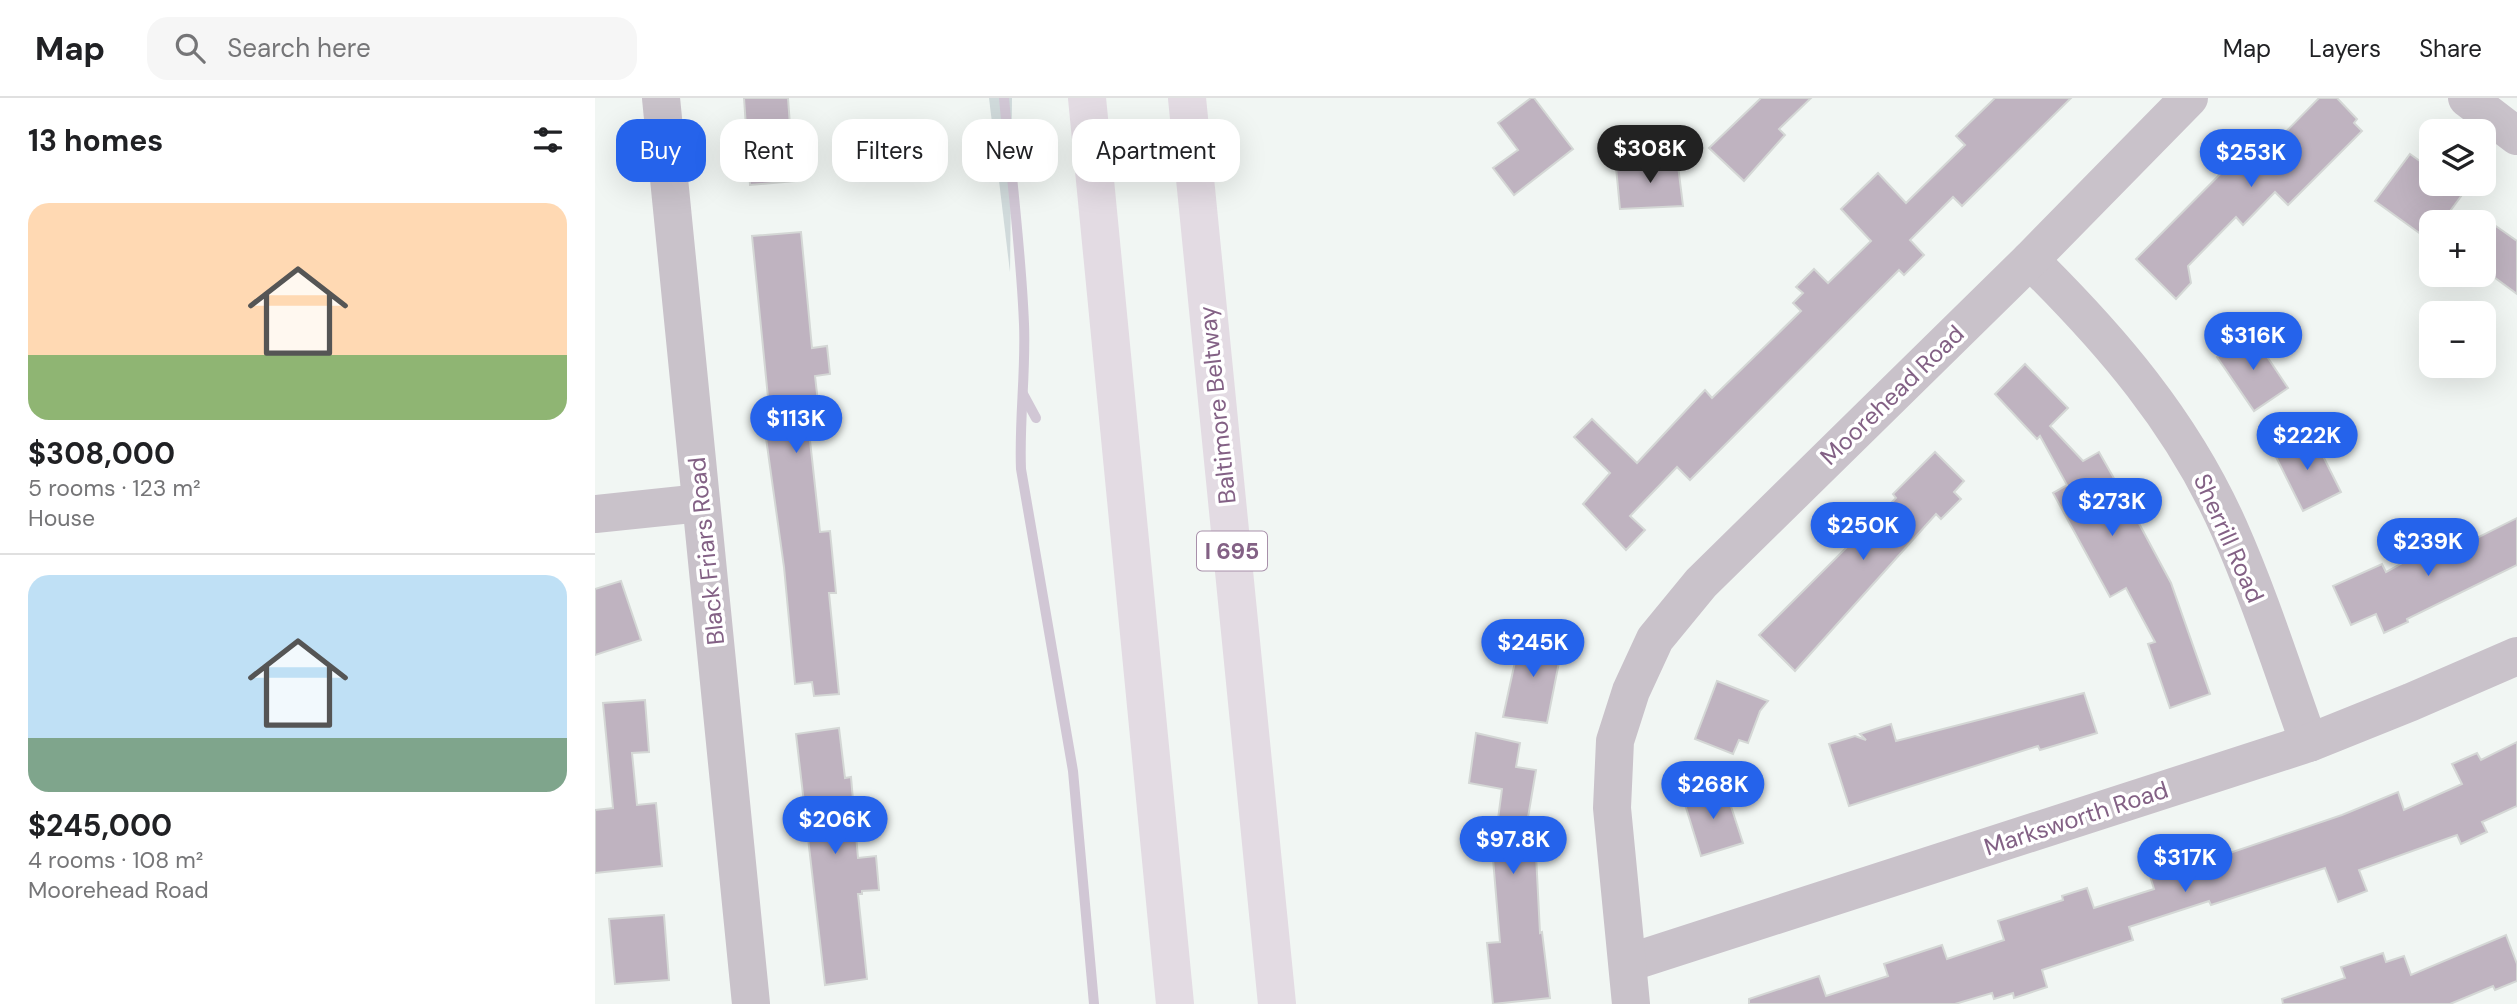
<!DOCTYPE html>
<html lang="en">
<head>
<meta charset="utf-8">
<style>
	body { margin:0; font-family:"DM Sans",sans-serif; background:#f6f6f6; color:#202124; height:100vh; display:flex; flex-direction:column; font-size:26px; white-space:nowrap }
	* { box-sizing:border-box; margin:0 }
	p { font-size:23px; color:#757577 }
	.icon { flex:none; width:38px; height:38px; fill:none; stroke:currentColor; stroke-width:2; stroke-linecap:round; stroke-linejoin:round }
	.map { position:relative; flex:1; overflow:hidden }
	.sheet { display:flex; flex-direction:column; background:#fff; width:595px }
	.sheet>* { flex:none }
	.hud { position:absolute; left:21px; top:21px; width:665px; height:63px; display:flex; gap:14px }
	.fabs { position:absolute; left:1824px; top:21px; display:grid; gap:14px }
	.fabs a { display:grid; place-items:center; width:77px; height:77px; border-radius:14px; background:#fff; box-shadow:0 7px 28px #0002; font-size:35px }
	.price { position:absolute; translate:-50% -60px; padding:0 16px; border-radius:24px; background:#2563eb; color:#fff; font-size:23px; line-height:46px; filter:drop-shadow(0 2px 4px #0008) }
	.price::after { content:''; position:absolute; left:50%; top:42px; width:21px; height:16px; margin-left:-10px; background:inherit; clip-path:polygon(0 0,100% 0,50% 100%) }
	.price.current { background:#222; color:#fff }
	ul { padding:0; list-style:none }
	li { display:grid; align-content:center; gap:14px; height:371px; padding:0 28px }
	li+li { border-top:2px solid #e0e0e0 }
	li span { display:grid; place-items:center; height:217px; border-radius:21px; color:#555 }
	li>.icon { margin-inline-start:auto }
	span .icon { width:126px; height:126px; fill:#fffc; stroke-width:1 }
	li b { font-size:30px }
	h2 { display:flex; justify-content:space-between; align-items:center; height:84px; padding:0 28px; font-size:30px }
	.pill { padding:0 24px; border-radius:21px; background:#fff; box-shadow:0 7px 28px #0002; font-size:24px; line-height:63px }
	.pill.current { background:#2563eb; color:#fff }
	header { display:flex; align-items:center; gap:42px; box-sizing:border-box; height:98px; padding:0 35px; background:#fff; border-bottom:2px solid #e0e0e0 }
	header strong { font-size:33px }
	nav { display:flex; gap:38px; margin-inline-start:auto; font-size:24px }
	.search { width:490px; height:63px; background:#f6f6f6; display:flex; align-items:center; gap:18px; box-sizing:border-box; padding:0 24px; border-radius:21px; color:#757577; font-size:26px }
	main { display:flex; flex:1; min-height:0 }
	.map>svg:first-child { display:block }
	.green { fill:#d0dadb }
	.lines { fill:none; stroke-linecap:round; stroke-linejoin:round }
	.stream { stroke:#d1c7d5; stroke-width:10 }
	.building { fill:#bfb3c0; stroke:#d4d7d5; stroke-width:2 }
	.minor { stroke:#c9c2ca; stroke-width:38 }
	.highway { stroke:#e3dbe3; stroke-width:38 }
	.labels { text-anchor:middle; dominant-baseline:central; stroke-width:7; stroke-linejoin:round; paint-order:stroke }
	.shield { fill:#fff; stroke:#a890aa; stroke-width:2 }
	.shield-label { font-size:23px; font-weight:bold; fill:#836185 }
	.street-label { font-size:24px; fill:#836185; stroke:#fff }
</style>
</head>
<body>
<header>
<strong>Map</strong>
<div class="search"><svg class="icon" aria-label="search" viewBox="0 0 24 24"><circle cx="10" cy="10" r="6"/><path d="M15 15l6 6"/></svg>Search here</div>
<nav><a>Map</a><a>Layers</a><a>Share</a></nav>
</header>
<main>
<section class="sheet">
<h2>13 homes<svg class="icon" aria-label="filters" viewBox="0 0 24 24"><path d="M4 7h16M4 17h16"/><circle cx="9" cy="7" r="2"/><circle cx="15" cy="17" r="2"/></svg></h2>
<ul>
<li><span style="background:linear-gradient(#ffd9b3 70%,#8fb573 0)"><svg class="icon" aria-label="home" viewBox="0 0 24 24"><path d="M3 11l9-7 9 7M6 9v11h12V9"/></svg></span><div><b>$308,000</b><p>5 rooms · 123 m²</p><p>House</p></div></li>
<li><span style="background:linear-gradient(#bfe0f5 75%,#7fa58c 0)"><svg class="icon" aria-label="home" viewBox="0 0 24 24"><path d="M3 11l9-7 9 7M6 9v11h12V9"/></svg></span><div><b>$245,000</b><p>4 rooms · 108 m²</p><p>Moorehead Road</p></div></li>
</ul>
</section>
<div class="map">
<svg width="1922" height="906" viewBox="0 0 1922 906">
	<rect width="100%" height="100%" fill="#f1f6f3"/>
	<path class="green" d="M394,0H417L415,174Z"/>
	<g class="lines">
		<g class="stream">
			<path d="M409,0C416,75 426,151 429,226C431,275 424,322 426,371L478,673L499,906"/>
			<path d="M428,296L441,320"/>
		</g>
	</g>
	<g class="building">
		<path d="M149,0H193L199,83L155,87Z"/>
		<path d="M936,0H939L978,51L919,97L898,70L923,52L903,25Z"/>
		<path d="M1166,0H1216L1184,31L1190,37L1149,83L1114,50Z"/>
		<path d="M1400,0H1476L1367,108L1358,99L1315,142L1329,157L1309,177L1304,172L1095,382L1082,369L1035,418L1050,432L1031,452L988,406L1015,375L979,339L997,321L1042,365L1110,292L1117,300L1206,213L1198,205L1208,195L1201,189L1219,171L1233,185L1276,143L1246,111L1283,75L1311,105L1370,47L1361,38Z"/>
		<path d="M1724,0H1742L1762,21L1759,25L1767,33L1693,107L1680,94L1648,127L1641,119L1593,168L1596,185L1581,201L1541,161L1656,45L1668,57Z"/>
		<path d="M1815,56L1836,71V86H1875L1847,124H1836L1834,142L1780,103Z"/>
		<path d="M1082,59L1088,108L1025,111L1021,69Z"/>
		<path d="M1888,119L1922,143V196L1888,171Z"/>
		<path d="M206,134L217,250L232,248L235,276L220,278L224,313L212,315L225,434L235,433L241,495H234L244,596L219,598L217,584L200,586L189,469L171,340H177L157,138Z"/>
		<path d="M1657,236L1693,290L1659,313L1622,259Z"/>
		<path d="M1430,266L1473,310L1455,328L1488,363L1504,354L1533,405L1576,485L1615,596L1575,610L1553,546L1560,544L1531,490L1515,499L1458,395L1472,387L1445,338L1442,341L1400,296Z"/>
		<path d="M1717,336L1746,394L1708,413L1679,355Z"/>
		<path d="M1340,354L1369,383L1359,394L1366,401L1346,421L1341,416L1200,573L1164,537L1301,400L1298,396Z"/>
		<path d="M1922,420V467L1812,521L1813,524L1789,535L1781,516L1756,527L1738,488L1787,466L1791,474L1859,436L1866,448Z"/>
		<path d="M26,483L46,542L0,557V491Z"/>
		<path d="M926,536L968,544L952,625L908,619Z"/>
		<path d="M1122,583L1173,603L1165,613L1153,645L1144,642L1138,656L1100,641Z"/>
		<path d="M1489,595L1502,635L1445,652L1443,648L1254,708L1234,646L1260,638L1271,642L1265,636L1296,626L1301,643Z"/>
		<path d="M50,602L54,654L37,655L42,707L61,705L67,768L0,775V712L18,710L8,605Z"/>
		<path d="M244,630L250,680L256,679L263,760L281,758L284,792L267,793V796H263L272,881L230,887L201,636Z"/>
		<path d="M881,635L925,645L921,669L941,672L930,737H940L945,835L947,834L955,900L898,906L892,845L905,844L896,737L901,736L907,691L874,685Z"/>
		<path d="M1922,644V708L1887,724L1892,734L1866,746L1862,737L1764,772L1772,793L1743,804L1730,770L1616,807L1614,803L1534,829L1538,842L1447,872L1452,889L1419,900L1418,895L1399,901L1397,895L1360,906H1154V901L1224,878L1231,898L1293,878L1289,866L1347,847L1352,861L1409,842L1403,823L1468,802L1467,798L1492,790L1499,810L1559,791L1555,778L1619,758L1620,760L1747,717L1803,694L1809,712L1867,686L1857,666L1882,655L1886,662Z"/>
		<path d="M1129,687L1148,745L1106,758L1088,700Z"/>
		<path d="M69,817L74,882L20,886L14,821Z"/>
		<path d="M1911,837L1922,866V883L1900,892L1898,888L1855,906H1688L1687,901L1750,880L1746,869L1788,855L1791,864L1809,858L1816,877Z"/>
	</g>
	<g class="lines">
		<g class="minor">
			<path d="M66,0L156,906"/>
			<path d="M1872,0L1922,38"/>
			<path d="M1435,162C1516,242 1587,324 1634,430C1665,500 1688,573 1714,645"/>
			<path d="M0,416L106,405"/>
			<path d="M1033,865L1714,645L1816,604L1922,558"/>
			<path d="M1036,906L1017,710L1020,643L1036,593L1060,541L1106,485L1435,162L1594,0"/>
		</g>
		<g class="highway">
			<path d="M492,0L580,906"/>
			<path d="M592,0L682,906"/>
		</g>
	</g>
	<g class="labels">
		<rect class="shield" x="602" y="433.5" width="70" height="39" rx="5"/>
		<g class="shield-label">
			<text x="637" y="453">I 695</text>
		</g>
		<g class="street-label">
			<text transform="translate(1297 297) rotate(-44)">Moorehead Road</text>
			<text transform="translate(622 307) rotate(-96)">Baltimore Beltway</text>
			<text transform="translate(1634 440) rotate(66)">Sherrill Road</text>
			<text transform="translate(111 453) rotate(-96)">Black Friars Road</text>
			<text transform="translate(1481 720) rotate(-18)">Marksworth Road</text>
		</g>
	</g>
</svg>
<div class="fabs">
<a><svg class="icon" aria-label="layers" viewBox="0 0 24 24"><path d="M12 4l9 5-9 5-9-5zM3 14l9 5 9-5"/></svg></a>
<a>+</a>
<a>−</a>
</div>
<b class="price current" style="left:1055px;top:87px">$308K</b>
<b class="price" style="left:1656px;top:91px">$253K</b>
<b class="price" style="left:1658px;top:274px">$316K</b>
<b class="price" style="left:201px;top:357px">$113K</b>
<b class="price" style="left:1712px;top:374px">$222K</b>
<b class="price" style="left:1517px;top:440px">$273K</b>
<b class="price" style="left:1268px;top:464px">$250K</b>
<b class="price" style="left:1833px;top:480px">$239K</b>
<b class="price" style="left:938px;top:581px">$245K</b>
<b class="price" style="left:1118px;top:723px">$268K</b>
<b class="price" style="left:240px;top:758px">$206K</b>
<b class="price" style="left:918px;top:778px">$97.8K</b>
<b class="price" style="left:1590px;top:796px">$317K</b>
<div class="hud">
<a class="pill current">Buy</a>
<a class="pill">Rent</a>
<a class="pill">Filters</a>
<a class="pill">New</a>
<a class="pill">Apartment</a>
</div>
</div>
</main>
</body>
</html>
